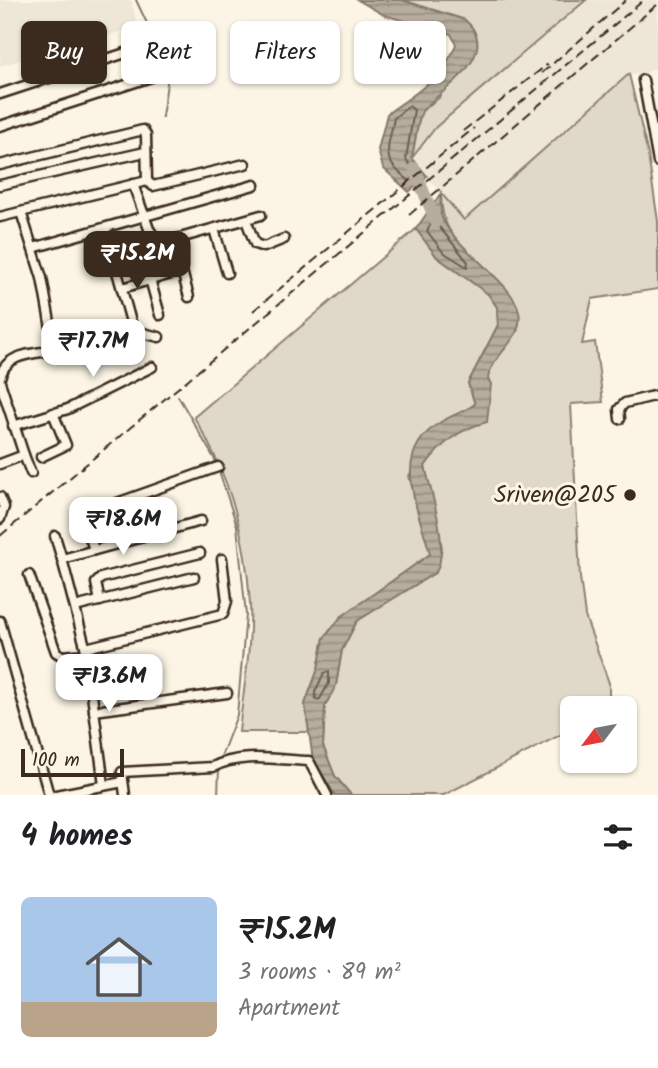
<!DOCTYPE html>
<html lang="en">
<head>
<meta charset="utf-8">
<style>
	body { margin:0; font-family:Kalam,sans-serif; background:#f6f6f6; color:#202124; height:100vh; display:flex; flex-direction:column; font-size:26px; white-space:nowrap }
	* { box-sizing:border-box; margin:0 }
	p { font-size:23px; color:#757577 }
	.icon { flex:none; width:38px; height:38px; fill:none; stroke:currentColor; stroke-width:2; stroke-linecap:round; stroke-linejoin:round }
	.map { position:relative; height:795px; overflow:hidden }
	.details { display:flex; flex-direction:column; background:#fff; flex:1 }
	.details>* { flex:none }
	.guide { position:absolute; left:21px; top:21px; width:616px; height:63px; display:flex; gap:14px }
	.needle { width:46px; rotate:238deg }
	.buttons { position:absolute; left:560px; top:696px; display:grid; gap:14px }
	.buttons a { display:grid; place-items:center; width:77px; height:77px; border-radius:10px; background:#fff; box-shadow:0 2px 5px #0004; font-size:35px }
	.scale { position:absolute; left:21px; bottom:18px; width:103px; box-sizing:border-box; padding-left:7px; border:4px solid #3b2a1e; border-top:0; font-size:19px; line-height:24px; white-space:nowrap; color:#3b2a1e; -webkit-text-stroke:5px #fcf5e5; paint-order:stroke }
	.price { position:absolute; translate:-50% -60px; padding:0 16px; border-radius:14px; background:#fff; color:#222; font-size:23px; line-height:46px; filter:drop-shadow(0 2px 4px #0008) }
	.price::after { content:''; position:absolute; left:50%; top:42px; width:21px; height:16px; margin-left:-10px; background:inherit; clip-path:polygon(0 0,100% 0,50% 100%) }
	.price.selected { background:#3b2a1e; color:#fff }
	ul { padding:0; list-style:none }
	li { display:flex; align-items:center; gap:21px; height:175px; padding:0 21px }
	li+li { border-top:2px solid #e0e0e0 }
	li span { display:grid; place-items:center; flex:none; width:196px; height:140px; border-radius:10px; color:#555 }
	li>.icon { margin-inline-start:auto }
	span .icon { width:84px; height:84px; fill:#fffc; stroke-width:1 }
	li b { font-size:30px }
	h2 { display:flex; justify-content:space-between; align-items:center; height:84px; padding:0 21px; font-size:30px }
	.tag { padding:0 24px; border-radius:10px; background:#fff; box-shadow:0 2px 5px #0004; font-size:24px; line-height:63px }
	.tag.selected { background:#3b2a1e; color:#fff }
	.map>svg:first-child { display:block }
	.built { fill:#eee6d6 }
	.grass { fill:#e0d8c8; stroke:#8e8173; stroke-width:2 }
	.water { fill:url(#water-rules); stroke:#85796b; stroke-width:2 }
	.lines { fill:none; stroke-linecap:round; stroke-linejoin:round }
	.shore { stroke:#6d5e51; stroke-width:2 }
	.stream { stroke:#85796b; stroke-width:2 }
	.river { stroke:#b7ad9e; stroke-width:12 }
	.minor-casing { stroke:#3b2a1e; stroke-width:13 }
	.minor { stroke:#fcf5e5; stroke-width:8 }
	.rail { stroke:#3b2a1e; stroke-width:2; stroke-dasharray:10 5; stroke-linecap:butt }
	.poi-dot { fill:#3b2a1e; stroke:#fcf5e5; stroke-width:2.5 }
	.labels { text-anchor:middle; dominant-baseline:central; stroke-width:6; stroke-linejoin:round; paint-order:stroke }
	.poi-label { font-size:24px; fill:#3b2a1e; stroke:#fcf5e5; text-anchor:end }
</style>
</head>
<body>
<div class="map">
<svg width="658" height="795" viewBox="0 0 658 795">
	<defs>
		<pattern id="water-rules" width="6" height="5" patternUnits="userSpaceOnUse" patternTransform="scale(1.75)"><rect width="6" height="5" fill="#b7ad9e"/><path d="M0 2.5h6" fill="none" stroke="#968d80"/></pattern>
	</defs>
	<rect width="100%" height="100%" fill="#fcf5e5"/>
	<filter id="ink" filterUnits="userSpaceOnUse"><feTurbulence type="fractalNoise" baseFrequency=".0143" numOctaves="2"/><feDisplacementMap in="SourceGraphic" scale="14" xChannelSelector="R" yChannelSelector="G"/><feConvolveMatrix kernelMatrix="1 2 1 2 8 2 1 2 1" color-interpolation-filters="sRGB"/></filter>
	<g filter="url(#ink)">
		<g class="built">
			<path d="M0,0H131L138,27L0,66Z"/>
			<path d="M586,0H658V67L646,73L629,75L463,220L412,158L435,127Z"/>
		</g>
		<g class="grass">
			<path d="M402,0H586L436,127L412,158L420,112L439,98L465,20Z"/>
			<path d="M629,74L648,155L658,221V289L592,299L582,344L595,342L603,402L571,404L580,577L585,616L609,683V709H572V729L444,795H351L335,776L323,746L325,706L336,685L342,650L357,621L436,572L442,548L425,466L440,445L466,427L489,369L518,331C510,314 504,289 492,275C465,244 441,240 441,193L464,220Z"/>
			<path d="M416,229L437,257L488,294L497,307L498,325L468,383L475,404L458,416L441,422L409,476L431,554L341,617L324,638L318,669L305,704L309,732H239C243,691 252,646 250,604C246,535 230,476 194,417Z"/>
		</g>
		<g class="water">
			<path d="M358,0H402L465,20C504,54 441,90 423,110C418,115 414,149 412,158L427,176L409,192L383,168L378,150L387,114C414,94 445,77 456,44L451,34L384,15Z"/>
			<path d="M441,193C441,201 439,213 443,220C458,251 514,283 519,312C525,339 491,354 488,379L491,384L487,422C459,429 442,443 425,466C431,493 450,548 436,572L357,621L342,650L336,685L325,706L323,746L335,776L351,795H335L313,760L305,704L318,669L324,638L341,617L430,554C419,509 388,453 441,422C452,415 464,412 475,404L468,383L498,325L497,307L488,294L437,257L416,229Z"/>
		</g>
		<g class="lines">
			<g class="shore">
				<path d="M409,106L414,110L406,159L416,175L410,181C379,159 388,151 394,118Z"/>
				<path d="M432,222L436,223L468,262L467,267L443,252L427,231Z"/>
				<path d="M329,672V683L320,699L316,700L315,692L324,673Z"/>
			</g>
			<g class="stream">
				<path d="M136,0L169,70L162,117"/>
				<path d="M178,396L218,465"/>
				<path d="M219,471L237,526L246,615L237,715L220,759"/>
				<path d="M218,795L219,768"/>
			</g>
			<path class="river" d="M414,168L436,222"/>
			<g class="minor-casing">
				<g id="minor">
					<path d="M643,80L658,162"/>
					<path d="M0,94L147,46L156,71L151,77L0,126"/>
					<path d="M0,165L143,130L146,135L147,181"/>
					<path d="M133,184L149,229L158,242L180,255L182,271"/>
					<path d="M0,185L145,152"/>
					<path d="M0,217L147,181L153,186L245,164"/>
					<path d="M246,220L255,244L264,247L284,239"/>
					<path d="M105,228L113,257L261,215"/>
					<path d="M214,229L227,273"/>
					<path d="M33,248L254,185"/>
					<path d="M113,257L134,333"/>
					<path d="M150,279L160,315"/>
					<path d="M122,288L182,271L189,297"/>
					<path d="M55,350H73L139,332L159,337"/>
					<path d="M0,378C5,353 33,354 55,350L42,278L21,212"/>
					<path d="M0,382L24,455L0,464"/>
					<path d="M620,419L619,409L625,403L658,395"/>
					<path d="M13,426L68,409L152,367"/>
					<path d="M24,455L31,473"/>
					<path d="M41,457L66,445L53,413"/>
					<path d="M0,497L4,507L0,519"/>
					<path d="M55,536L62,559"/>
					<path d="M94,550L83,515L218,467"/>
					<path d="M29,575L56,652L62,656L87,654"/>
					<path d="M100,601L96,583L101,578L200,553"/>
					<path d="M75,607L194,577"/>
					<path d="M0,621L49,795"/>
					<path d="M86,648L223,614L227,601L222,559"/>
					<path d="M94,711L227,693"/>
					<path d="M104,785L86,650L62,559L201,521"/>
					<path d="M56,795L123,782"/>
					<path d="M125,795L122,772L213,767C240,752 279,760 309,761L327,795"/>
				</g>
			</g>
			<use href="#minor" class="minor"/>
			<g class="rail">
				<path d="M542,73L626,0"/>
				<path d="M463,131L548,64"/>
				<path d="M409,215L658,4"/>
				<path d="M253,311L474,128"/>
				<path d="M0,536L644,0"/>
			</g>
		</g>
	</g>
	<circle class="poi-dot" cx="630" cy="495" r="7"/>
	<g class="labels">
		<g class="poi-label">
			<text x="616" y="495">Sriven@205</text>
		</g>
	</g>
</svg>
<div class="buttons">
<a><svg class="needle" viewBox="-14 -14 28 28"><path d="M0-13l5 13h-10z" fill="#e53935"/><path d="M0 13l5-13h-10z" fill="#757577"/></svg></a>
</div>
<div class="scale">100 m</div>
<b class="price selected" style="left:137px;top:291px">₹15.2M</b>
<b class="price" style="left:93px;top:379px">₹17.7M</b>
<b class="price" style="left:123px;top:557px">₹18.6M</b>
<b class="price" style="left:109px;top:714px">₹13.6M</b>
<div class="guide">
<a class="tag selected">Buy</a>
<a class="tag">Rent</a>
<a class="tag">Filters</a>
<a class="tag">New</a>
</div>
</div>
<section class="details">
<h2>4 homes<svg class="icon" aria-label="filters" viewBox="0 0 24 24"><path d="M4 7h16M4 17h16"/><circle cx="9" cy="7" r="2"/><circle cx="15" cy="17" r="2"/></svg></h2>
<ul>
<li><span style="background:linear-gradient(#a9c7e8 75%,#b9a48a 0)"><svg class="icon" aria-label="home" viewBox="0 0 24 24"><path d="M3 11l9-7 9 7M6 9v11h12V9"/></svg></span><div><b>₹15.2M</b><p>3 rooms · 89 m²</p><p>Apartment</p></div></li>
</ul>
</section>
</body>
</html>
